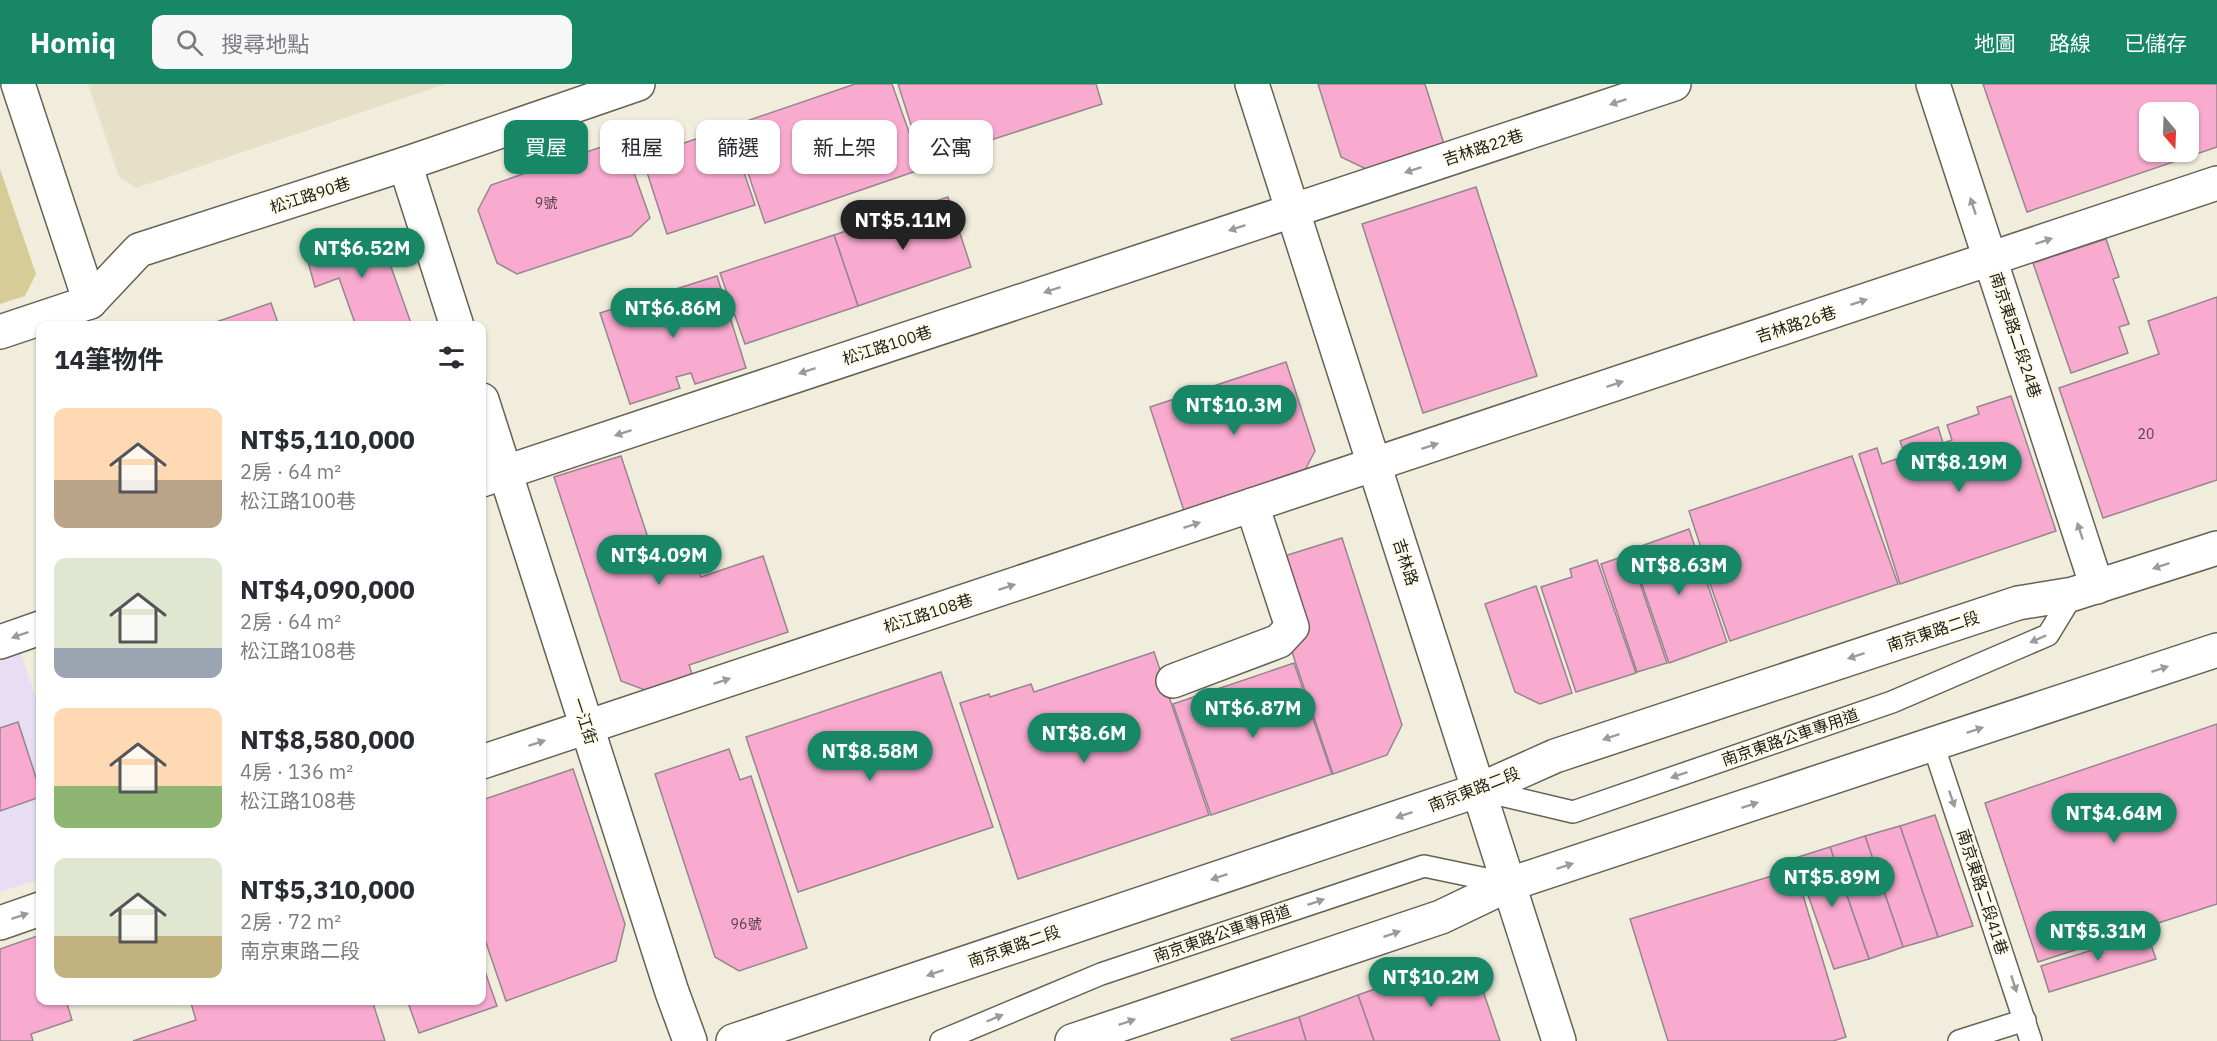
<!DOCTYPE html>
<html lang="zh-TW">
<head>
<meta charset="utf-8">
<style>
	body { margin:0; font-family:"IBM Plex Sans","Noto Sans TC",sans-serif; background:#f7f7f7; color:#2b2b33; height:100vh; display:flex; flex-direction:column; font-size:22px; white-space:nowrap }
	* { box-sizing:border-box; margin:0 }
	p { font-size:20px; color:#7c7c81 }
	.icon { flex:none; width:33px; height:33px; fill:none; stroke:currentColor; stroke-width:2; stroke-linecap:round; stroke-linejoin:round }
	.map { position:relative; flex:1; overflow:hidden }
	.drawer { position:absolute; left:36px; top:237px; width:450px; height:684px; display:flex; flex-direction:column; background:#fff; border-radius:12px; box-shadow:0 2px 4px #0004 }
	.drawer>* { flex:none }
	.hud { position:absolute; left:504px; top:36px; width:570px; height:54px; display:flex; gap:12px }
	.needle { width:39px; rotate:161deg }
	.buttons { position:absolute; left:2139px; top:18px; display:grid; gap:12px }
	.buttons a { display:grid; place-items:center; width:60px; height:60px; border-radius:12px; background:#fff; box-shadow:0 2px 4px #0004; font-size:30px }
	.price { position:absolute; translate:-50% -51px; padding:0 14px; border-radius:21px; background:#178766; color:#fff; font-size:20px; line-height:39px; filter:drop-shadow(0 2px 3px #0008) }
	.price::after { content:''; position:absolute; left:50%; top:36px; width:18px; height:14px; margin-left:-9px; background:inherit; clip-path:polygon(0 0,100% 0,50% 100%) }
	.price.on { background:#222; color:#fff }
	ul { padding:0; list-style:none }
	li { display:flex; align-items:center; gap:18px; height:150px; padding:0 18px }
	li span { display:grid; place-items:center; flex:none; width:168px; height:120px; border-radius:12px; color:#555 }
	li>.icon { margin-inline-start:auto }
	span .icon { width:72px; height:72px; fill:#fffc; stroke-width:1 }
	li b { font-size:26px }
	h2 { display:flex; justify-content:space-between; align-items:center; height:72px; padding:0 18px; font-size:26px }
	.chip { padding:0 21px; border-radius:12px; background:#fff; box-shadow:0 2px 4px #0004; font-size:21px; line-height:54px }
	.chip.on { background:#178766; color:#fff }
	header { display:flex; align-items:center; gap:36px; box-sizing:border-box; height:84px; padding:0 30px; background:#178766; color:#fff }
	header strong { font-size:28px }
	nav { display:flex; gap:33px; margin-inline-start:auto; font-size:21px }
	.search { width:420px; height:54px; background:#f7f7f7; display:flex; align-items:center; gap:15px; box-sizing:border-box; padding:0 21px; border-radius:12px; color:#7c7c81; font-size:22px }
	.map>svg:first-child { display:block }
	.commercial { fill:#e8def3 }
	.built { fill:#e6e0c9 }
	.green { fill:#d7cb97 }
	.building { fill:#f8aacf; stroke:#96868d; stroke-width:1.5; fill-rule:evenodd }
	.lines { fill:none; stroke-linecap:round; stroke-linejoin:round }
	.lane-casing { stroke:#656255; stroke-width:24 }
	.street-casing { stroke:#656255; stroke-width:36 }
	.secondary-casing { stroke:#656255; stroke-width:36 }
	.lane { stroke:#fff; stroke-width:21 }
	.street { stroke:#fff; stroke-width:33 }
	.secondary { stroke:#fff; stroke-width:33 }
	.oneway { fill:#9c9b98 }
	.labels { text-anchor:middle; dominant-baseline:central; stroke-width:4.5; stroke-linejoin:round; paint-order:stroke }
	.number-label { font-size:14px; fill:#584348 }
	.street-label { font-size:16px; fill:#22211b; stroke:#fefbea }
</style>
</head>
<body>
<header>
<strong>Homiq</strong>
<div class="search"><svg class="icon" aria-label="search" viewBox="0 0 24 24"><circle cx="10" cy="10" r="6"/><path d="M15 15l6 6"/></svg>搜尋地點</div>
<nav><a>地圖</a><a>路線</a><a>已儲存</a></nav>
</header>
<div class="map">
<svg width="2217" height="957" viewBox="0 0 2217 957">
	<rect width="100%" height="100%" fill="#f1eddd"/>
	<path class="commercial" d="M19,563L40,626V795L0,808V569Z"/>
	<path class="built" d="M88,0H446L136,104L119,93Z"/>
	<path class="green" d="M0,85L36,190L25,212L0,220Z"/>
	<g class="building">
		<path d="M855,0H892L922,85L765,139L732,42Z"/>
		<path d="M898,0H1096L1102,20L923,78Z"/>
		<path d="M1318,0H1425L1444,60L1366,85L1341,73Z"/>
		<path d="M1983,0H2217V63L2027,128ZM2150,28H2188V68H2150Z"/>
		<path d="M729,44L755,121L667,150L642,73Z"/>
		<path d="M601,63L627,69L650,134L631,152L517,190L497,179L478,126L491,101Z"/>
		<path d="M1476,103L1537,292L1423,329L1362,140Z"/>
		<path d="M948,113L971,183L858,222L834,151Z"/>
		<path d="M362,148L380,152L412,242H356L339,194L315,203L305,167Z"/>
		<path d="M834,151L858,222L745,260L720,189Z"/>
		<path d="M2106,155L2119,193L2113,195L2129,240L2119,243L2128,269L2071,289L2033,179Z"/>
		<path d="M717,192L746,284L695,300L691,289L676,293L680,304L630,320L600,229Z"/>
		<path d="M2217,213V396L2103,434L2059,304L2159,270L2148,237Z"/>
		<path d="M271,219L279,242H205L219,237Z"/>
		<path d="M1286,278L1315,367L1305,386L1184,427L1150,323Z"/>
		<path d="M2011,312L2056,447L1900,500L1859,370L1877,364L1882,380L1896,375L1897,380L1907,377L1900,357L1938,343L1943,359L1952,356L1947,341L1979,330L1977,323Z"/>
		<path d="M621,372L657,481L668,477L671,486L697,478L701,493L763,472L788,548L689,581L692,590L645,606L621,597L554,393Z"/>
		<path d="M1852,372L1898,500L1730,557L1700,471L1703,470L1689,427Z"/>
		<path d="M1689,445L1727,558L1669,579L1630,466Z"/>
		<path d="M1342,454L1402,641L1387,671L1333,690L1289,559L1304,554L1278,474Z"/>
		<path d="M1630,470L1667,579L1637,588L1601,480Z"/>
		<path d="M1597,476L1636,589L1576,608L1541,503L1572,493L1570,485Z"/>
		<path d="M1536,502L1572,609L1540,620L1515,608L1485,520Z"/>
		<path d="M1154,568L1209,731L1018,795L960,619L989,610L990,613L1031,600L1034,608Z"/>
		<path d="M1294,579L1332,690L1211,731L1173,620Z"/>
		<path d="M941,588L993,743L798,808L746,653Z"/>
		<path d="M18,638L40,706V713L0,727V644Z"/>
		<path d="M2217,640V820L2038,878L1985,719Z"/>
		<path d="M729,665L740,696L751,692L807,864L739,887L715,873L655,690Z"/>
		<path d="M573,685L625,840L616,877L506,917L482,847V716Z"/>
		<path d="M1935,731L1973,842L1938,853L1900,742Z"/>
		<path d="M1900,742L1938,853L1903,863L1865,752Z"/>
		<path d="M1865,752L1903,863L1869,875L1830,763Z"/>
		<path d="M1830,763L1869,875L1834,885L1795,774Z"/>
		<path d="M1795,785L1846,953L1833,957H1668L1630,835Z"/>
		<path d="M2147,849L2156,875L2049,908L2041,882Z"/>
		<path d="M40,851V916H66L72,936L31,950L33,957H0V865Z"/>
		<path d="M1462,874L1479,895L1500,957H1374L1358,911Z"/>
		<path d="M482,879L497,922L419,949L407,916H482Z"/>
		<path d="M1358,911L1374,957H1306L1299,933Z"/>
		<path d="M190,916H372L385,957H133L196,936Z"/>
		<path d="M1299,933L1306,957H1232L1231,955Z"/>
	</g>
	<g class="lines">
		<g class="lane-casing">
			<g id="lane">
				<path d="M1933,660L2031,957"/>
				<path d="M1480,706L1573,728L1892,618L2048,551L2073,510"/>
				<path d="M941,957L1101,890L1424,782L1510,800"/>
				<path d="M1959,957L2025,936"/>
			</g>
		</g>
		<g class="street-casing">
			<g id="street">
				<path d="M18,0L90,218"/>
				<path d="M1933,0L2097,503"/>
				<path d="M405,80L457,242"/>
				<path d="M0,248L90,218L139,166L405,80L638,0"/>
				<path d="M482,316L672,908L690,957"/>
				<path d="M482,396L1674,0"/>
				<path d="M0,558L40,544"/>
				<path d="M1173,597L1279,557L1292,543L1252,421"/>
				<path d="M482,678L2217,99"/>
				<path d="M0,839L40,825"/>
			</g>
		</g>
		<g class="secondary-casing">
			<g id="secondary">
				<path d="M1252,0L1559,957"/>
				<path d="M733,957L1479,706L1555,672L2018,519L2073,510L2217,464"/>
				<path d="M1072,957L1441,833L1510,800L2217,566"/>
			</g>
		</g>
		<use href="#lane" class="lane"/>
		<use href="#street" class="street"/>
		<use href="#secondary" class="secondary"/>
	</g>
	<defs><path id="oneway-solid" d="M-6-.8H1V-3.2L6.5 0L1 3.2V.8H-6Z" transform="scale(1.5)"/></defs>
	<g class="oneway">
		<use href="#oneway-solid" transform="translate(1618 18) rotate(162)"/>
		<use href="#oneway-solid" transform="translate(1413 86) rotate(162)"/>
		<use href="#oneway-solid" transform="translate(1973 122) rotate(-108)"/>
		<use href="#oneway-solid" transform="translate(1237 144) rotate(162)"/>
		<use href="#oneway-solid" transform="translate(2044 157) rotate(-18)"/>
		<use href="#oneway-solid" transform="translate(1052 206) rotate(162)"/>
		<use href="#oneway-solid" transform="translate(1859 218) rotate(-18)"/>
		<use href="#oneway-solid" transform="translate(807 287) rotate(162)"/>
		<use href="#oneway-solid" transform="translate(1615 300) rotate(-18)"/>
		<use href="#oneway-solid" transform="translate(623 349) rotate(162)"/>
		<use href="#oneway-solid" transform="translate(1430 362) rotate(-18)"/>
		<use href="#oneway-solid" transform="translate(1192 441) rotate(-18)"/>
		<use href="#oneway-solid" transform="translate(2080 447) rotate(-108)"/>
		<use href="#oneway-solid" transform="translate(2161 482) rotate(162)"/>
		<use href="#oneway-solid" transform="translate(1007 503) rotate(-18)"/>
		<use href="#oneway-solid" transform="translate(20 551) rotate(161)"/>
		<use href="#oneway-solid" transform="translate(2038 555) rotate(156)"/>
		<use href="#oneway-solid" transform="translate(1856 572) rotate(162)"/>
		<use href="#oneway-solid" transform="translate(2160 585) rotate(-18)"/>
		<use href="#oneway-solid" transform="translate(722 597) rotate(-18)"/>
		<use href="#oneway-solid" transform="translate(1975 646) rotate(-18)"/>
		<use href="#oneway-solid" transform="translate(1611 653) rotate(162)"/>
		<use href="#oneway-solid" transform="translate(537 659) rotate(-18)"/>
		<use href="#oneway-solid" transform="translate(1679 691) rotate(161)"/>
		<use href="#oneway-solid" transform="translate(1952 715) rotate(71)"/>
		<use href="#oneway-solid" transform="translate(1750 721) rotate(-18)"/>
		<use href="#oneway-solid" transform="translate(1404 731) rotate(161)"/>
		<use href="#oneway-solid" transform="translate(1565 782) rotate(-18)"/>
		<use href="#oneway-solid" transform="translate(1219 793) rotate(161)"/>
		<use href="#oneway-solid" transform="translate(1316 818) rotate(-19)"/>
		<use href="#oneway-solid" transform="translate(20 832) rotate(-18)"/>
		<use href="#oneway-solid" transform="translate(1392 850) rotate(-19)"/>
		<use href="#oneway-solid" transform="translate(935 889) rotate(161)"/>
		<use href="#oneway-solid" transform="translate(2014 900) rotate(72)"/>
		<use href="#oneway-solid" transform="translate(995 934) rotate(-23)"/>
		<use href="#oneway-solid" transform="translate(1127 938) rotate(-19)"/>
	</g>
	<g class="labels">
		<g class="number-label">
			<text x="546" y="119">9號</text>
			<text x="2146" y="350">20</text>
			<text x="746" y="840">96號</text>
		</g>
		<g class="street-label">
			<text transform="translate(1483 63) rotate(-18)">吉林路22巷</text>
			<text transform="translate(310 111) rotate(-18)">松江路90巷</text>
			<text transform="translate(1796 240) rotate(-18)">吉林路26巷</text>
			<text transform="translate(2016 251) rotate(72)">南京東路二段24巷</text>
			<text transform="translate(887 261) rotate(-18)">松江路100巷</text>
			<text transform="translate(1406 478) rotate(72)">吉林路</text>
			<text transform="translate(928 529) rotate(-18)">松江路108巷</text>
			<text transform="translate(1933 547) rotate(-18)">南京東路二段</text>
			<text transform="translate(585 637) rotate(72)">一江街</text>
			<text transform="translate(1790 653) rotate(-19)">南京東路公車專用道</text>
			<text transform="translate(1474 705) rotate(-21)">南京東路二段</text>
			<text transform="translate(1983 808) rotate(72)">南京東路二段41巷</text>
			<text transform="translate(1222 849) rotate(-19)">南京東路公車專用道</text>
			<text transform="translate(1014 862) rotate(-19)">南京東路二段</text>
		</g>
	</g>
</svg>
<div class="buttons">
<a><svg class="needle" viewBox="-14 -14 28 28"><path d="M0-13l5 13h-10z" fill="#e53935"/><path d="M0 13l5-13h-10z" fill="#7c7c81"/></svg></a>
</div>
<b class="price on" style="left:903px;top:167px">NT$5.11M</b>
<b class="price" style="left:362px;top:195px">NT$6.52M</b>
<b class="price" style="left:673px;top:255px">NT$6.86M</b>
<b class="price" style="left:1234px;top:352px">NT$10.3M</b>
<b class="price" style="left:1959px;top:409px">NT$8.19M</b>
<b class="price" style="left:659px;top:502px">NT$4.09M</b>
<b class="price" style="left:1679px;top:512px">NT$8.63M</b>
<b class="price" style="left:1253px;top:655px">NT$6.87M</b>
<b class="price" style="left:1084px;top:680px">NT$8.6M</b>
<b class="price" style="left:870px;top:698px">NT$8.58M</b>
<b class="price" style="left:2114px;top:760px">NT$4.64M</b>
<b class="price" style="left:1832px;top:824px">NT$5.89M</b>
<b class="price" style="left:2098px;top:878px">NT$5.31M</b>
<b class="price" style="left:1431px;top:924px">NT$10.2M</b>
<div class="hud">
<a class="chip on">買屋</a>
<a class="chip">租屋</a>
<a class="chip">篩選</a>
<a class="chip">新上架</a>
<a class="chip">公寓</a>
</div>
<section class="drawer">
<h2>14筆物件<svg class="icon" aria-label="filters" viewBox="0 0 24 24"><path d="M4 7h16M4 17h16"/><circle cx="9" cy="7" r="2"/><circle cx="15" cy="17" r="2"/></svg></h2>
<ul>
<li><span style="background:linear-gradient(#ffd9b3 60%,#b9a48a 0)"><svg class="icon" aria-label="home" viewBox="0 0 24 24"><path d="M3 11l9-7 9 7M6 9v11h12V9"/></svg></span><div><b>NT$5,110,000</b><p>2房 · 64 m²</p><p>松江路100巷</p></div></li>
<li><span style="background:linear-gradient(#dfe7d0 75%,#9aa5b1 0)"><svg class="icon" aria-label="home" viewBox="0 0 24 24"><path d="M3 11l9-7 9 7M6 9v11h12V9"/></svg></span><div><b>NT$4,090,000</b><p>2房 · 64 m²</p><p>松江路108巷</p></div></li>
<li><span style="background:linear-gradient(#ffd9b3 65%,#8fb573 0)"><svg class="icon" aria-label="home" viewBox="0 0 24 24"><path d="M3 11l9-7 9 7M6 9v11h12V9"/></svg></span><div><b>NT$8,580,000</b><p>4房 · 136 m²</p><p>松江路108巷</p></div></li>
<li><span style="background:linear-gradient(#dfe7d0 65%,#c2b280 0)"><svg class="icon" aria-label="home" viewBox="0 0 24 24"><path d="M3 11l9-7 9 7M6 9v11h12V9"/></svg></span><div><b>NT$5,310,000</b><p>2房 · 72 m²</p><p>南京東路二段</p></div></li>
</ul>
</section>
</div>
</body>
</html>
